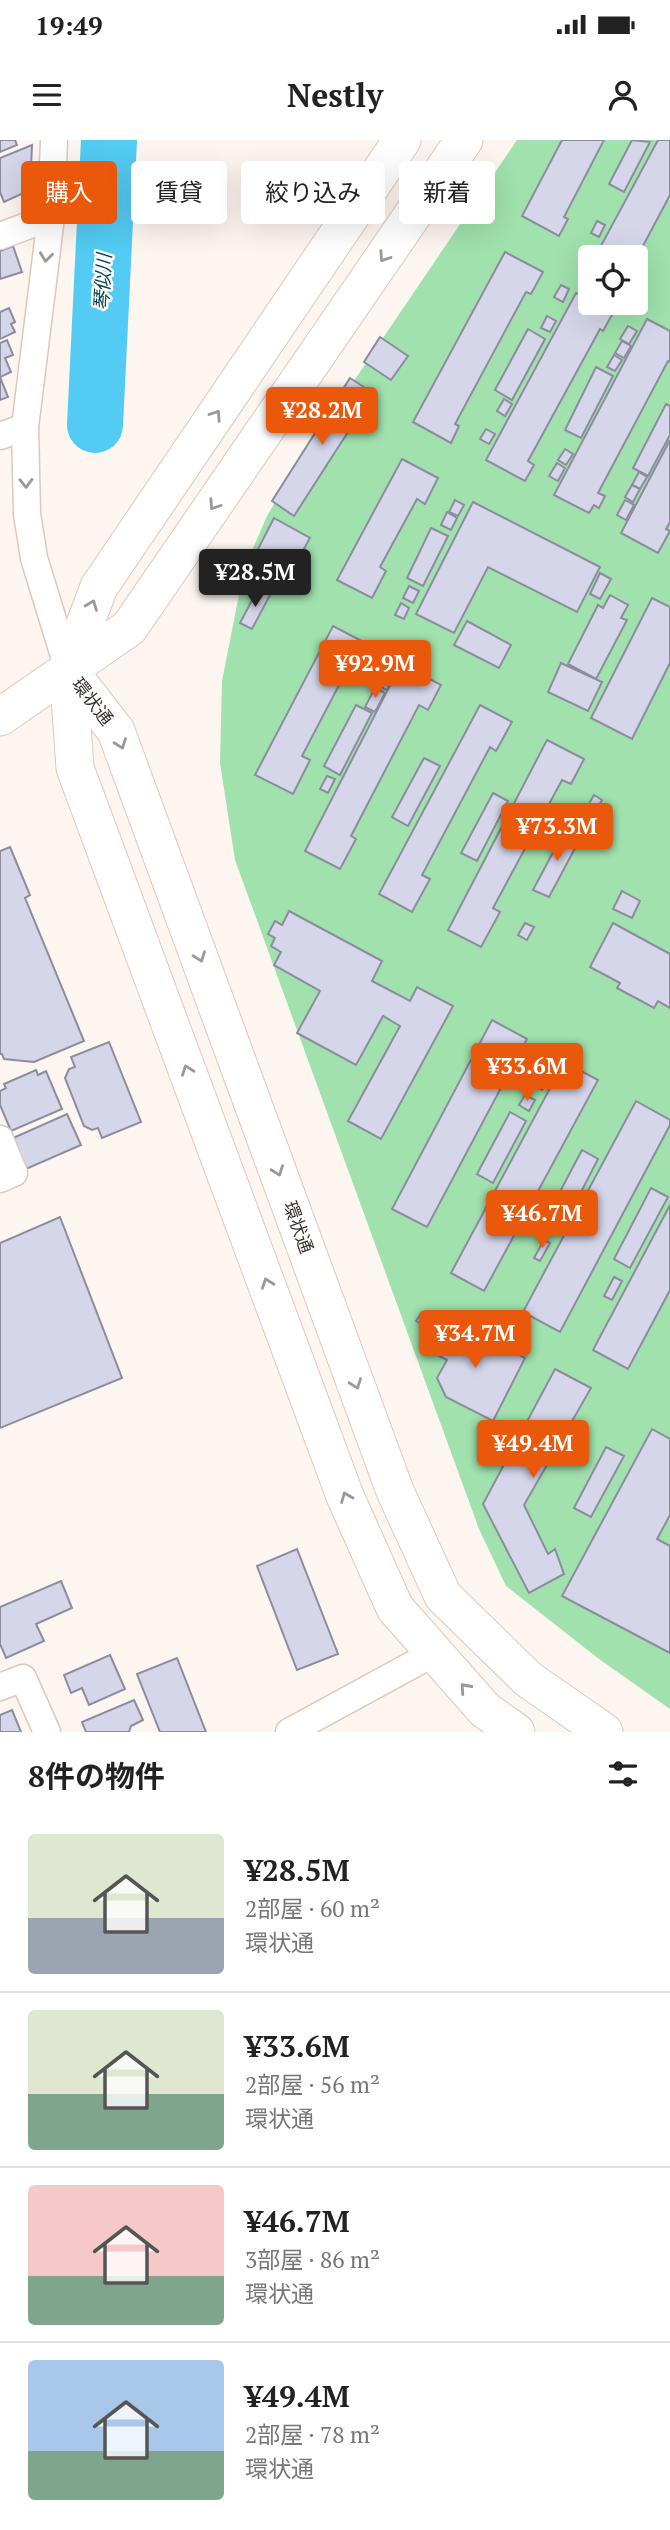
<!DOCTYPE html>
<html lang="ja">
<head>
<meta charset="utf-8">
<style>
	body { margin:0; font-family:"PT Serif","Noto Sans JP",serif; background:#f6f6f6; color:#222; height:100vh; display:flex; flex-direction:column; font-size:26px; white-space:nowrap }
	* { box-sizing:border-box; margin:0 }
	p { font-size:23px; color:#767676 }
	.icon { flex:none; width:38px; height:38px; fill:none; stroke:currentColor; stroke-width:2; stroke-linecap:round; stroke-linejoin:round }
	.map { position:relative; height:1592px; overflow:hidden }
	.sheet { display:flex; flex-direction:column; background:#fff; flex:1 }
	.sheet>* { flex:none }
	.top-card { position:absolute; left:21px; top:21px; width:628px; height:63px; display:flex; gap:14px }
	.tools { position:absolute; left:578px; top:105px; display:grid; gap:14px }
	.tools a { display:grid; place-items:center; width:70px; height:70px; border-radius:7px; background:#fff; box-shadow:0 7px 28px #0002; font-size:35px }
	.price { position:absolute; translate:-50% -60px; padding:0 16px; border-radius:7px; background:#ea580c; color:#fff; font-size:23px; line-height:46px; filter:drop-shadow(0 2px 4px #0008) }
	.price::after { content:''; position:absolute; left:50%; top:42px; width:21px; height:16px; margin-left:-10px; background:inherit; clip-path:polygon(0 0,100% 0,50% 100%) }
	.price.active { background:#222; color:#fff }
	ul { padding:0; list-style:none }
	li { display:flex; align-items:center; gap:21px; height:175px; padding:0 28px }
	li+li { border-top:2px solid #e0e0e0 }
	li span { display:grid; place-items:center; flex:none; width:196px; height:140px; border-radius:7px; color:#555 }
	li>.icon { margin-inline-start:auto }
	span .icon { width:84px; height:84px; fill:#fffc; stroke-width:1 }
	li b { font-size:30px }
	h2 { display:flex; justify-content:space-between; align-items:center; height:84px; padding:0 28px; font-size:30px }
	.tag { padding:0 24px; border-radius:7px; background:#fff; box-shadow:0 7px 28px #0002; font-size:24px; line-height:63px }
	.tag.active { background:#ea580c; color:#fff }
	.status { display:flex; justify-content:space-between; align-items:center; height:49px; padding:0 35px; background:#fff; direction:ltr }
	.status svg { height:19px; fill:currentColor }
	header { display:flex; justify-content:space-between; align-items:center; height:91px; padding:0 28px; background:#fff; font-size:32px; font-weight:800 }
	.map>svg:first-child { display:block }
	.green { fill:#a0e1ad; fill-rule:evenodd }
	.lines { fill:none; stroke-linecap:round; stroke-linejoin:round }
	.river { stroke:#53cbf2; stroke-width:56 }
	.building { fill:#d6d6ea; stroke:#8c8c9e; stroke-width:2 }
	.street-casing { stroke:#dcc9bc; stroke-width:29 }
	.secondary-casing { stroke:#dcc9bc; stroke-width:39 }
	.street { stroke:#fff; stroke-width:26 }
	.secondary { stroke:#fff; stroke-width:37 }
	.oneway { stroke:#9b9895 }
	.labels { text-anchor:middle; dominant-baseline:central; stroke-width:5; stroke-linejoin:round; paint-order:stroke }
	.street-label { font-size:18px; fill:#37302b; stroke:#fff }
	.water-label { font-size:19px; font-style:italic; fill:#0e4353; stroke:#fff }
</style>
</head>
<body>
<div class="status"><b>19:49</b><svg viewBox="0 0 49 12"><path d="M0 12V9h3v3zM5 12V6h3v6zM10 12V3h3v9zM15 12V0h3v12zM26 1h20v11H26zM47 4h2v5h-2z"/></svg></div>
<header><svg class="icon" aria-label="menu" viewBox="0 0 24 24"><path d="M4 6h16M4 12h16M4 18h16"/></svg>Nestly<svg class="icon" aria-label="person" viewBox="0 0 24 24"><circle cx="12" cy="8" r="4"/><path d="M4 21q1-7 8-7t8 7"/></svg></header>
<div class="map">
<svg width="670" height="1592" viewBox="0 0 670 1592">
	<rect width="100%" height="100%" fill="#fdf5f0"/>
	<path class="green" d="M517,0H670V1569L599,1519L506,1446L479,1389L235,720L220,623L222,541L244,429L267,376L297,325ZM590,117H635V163H590Z"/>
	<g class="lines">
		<path class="river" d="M95,285L109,0"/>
	</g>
	<g class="building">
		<path d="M0,0H15L17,5L0,12Z"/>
		<path d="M562,0H604L564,77L568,79L559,96L522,76Z"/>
		<path d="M632,0L650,2L624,52L609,44Z"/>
		<path d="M658,0H670V55L636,119L640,121L635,130V117H595Z"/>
		<path d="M32,5L30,50L4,62L0,52V18Z"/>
		<path d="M597,81L605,85L599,97L591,93Z"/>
		<path d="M13,106L22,132L0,139V111Z"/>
		<path d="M505,112L543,132L531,154L526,152L455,284L459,286L451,303L413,282Z"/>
		<path d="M561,145L569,149L563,162L554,157Z"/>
		<path d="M576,153L590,160V163H595L613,173L603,191L600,189L528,321L534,325L525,341L486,320Z"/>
		<path d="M9,168L15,182L11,184L15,192L0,199V172Z"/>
		<path d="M547,176L556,181L550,192L541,188Z"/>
		<path d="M647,179L670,191V222L668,221L598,353L605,356L599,368L594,365L589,373L554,355Z"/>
		<path d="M628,186L637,191L629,204L620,199Z"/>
		<path d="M528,189L545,199L512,260L495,250Z"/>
		<path d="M380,197L408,216L391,240L364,222Z"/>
		<path d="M7,200L13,215L5,218L11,232L0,237L8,257L0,260V203Z"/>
		<path d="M622,201L631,206L624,218L615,213Z"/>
		<path d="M614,215L622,220L615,231L607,227Z"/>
		<path d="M596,227L613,236L581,298L565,290Z"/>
		<path d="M350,238L373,253L294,376L272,361Z"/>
		<path d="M504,259L512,264L505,276L497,271Z"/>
		<path d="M666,264L670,266V295L648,336L633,328Z"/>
		<path d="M486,289L495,294L489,304L480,299Z"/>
		<path d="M670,300V382L666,389L670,391L658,413L621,393Z"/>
		<path d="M565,309L573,314L566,325L558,320Z"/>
		<path d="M402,319L438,338L425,364L417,359L380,427L386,431L372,458L337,440Z"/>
		<path d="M557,323L565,328L558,341L549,336Z"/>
		<path d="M639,332L647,337L640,349L632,345Z"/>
		<path d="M632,345L640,349L633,362L625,357Z"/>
		<path d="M455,360L464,365L458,376L449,372Z"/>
		<path d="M625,360L634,365L626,380L617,375Z"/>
		<path d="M473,362L600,427L577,472L488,427L454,493L416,474Z"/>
		<path d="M447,372L457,378L451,390L441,385Z"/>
		<path d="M274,378L310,398L291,432L256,413Z"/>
		<path d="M431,388L448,396L423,446L407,438Z"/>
		<path d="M600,433L611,439L600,459L590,454Z"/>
		<path d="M409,446L419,451L413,463L403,458Z"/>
		<path d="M258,449L270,455L252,489L240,483Z"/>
		<path d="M610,455L628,465L621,478L627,480L596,539L568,524L598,465L603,468Z"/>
		<path d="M652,458L670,467V523L632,599L591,578Z"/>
		<path d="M401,463L409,468L404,479L395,475Z"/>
		<path d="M467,481L511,505L499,528L454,505Z"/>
		<path d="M333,486L371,506L359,528L350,524L302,616L310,620L293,654L255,635Z"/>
		<path d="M561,523L602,542L588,571L548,552Z"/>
		<path d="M401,524L441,545L428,570L419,565L351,696L356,699L340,729L305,711Z"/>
		<path d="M385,534L393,538L387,550L378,546Z"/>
		<path d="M375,548L385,553L375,572L365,567Z"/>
		<path d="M356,565L372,573L340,635L324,626Z"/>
		<path d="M480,565L512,582L496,611L490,607L422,735L430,739L412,772L379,754Z"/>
		<path d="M547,600L584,619L571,644L562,640L493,768L500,772L481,807L448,790Z"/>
		<path d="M424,618L440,626L408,686L392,677Z"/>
		<path d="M327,636L335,639L328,653L320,649Z"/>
		<path d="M493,653L508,661L477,721L461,713Z"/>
		<path d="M594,655L602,660L595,672L587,667Z"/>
		<path d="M566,688L581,697L549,757L533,750Z"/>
		<path d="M10,707L30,755L25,758L84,901L34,922L4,919L2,914H0V711Z"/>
		<path d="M622,751L640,761L632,778L613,769Z"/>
		<path d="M289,771L382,821L372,841L410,861L417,847L453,866L381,999L348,981L400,886L383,876L356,925L297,893L320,851L274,825L281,812L271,806L275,798L268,794L275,781L282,785Z"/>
		<path d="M525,783L534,787L527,800L518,795Z"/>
		<path d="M613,783L670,814V868L658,861L654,868L617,848L620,843L590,827Z"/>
		<path d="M492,880L527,899L427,1087L392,1069Z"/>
		<path d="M109,902L141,982L102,998L98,988L92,990L84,986L65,938L69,929L75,927L71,917Z"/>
		<path d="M564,922L598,940L484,1151L451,1133Z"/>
		<path d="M36,930L38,935L46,931L62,969L11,991L0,965V951L6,948L4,944Z"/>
		<path d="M538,931L549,937L542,950L531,944Z"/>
		<path d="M525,955L535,960L529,971L519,965Z"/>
		<path d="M636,961L670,980V985L560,1192L523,1172Z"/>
		<path d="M510,972L526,981L493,1043L477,1034Z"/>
		<path d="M67,974L81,1005L26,1029L13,998Z"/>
		<path d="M582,1010L598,1019L561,1091L544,1082Z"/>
		<path d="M651,1048L668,1057L630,1128L614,1119Z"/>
		<path d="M670,1065V1150L628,1229L593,1210Z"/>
		<path d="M60,1077L122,1238L0,1288V1103Z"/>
		<path d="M544,1100L550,1103L540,1121L534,1118Z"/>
		<path d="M614,1137L622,1141L612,1160L604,1156Z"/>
		<path d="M422,1172L437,1180L431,1190L416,1181Z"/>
		<path d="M440,1184L461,1195L465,1187L525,1218L493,1281L446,1257L437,1238L447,1220L426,1209Z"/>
		<path d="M555,1229L591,1248L524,1365L548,1414L555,1409L564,1434L529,1453L483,1364Z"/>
		<path d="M652,1289L670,1299V1375L657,1399L670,1406V1513L562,1456Z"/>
		<path d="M606,1307L624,1316L591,1377L574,1368Z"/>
		<path d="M297,1409L338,1514L297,1530L257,1426Z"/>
		<path d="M61,1441L72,1468L36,1484L44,1501L6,1518L0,1504V1467Z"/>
		<path d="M110,1515L125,1549L89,1565L82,1548L71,1553L64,1535Z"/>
		<path d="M177,1518L206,1592H160L137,1534Z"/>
		<path d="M134,1560L143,1580L131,1586L129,1592H86L82,1582Z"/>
		<path d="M12,1570L21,1592H0V1575Z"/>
	</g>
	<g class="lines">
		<g class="street-casing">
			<g id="street">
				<path d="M54,0L51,77L25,287L27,374L34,418L68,529"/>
				<path d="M0,96L51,77"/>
				<path d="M0,296L25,287"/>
				<path d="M0,999L14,1033L0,1039"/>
				<path d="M0,1547L23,1538L47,1592"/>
				<path d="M289,1592L434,1513"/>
			</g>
		</g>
		<g class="secondary-casing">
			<g id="secondary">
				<path d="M402,0L99,447L68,529L75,628L345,1356L395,1468L485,1570L516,1592"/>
				<path d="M68,529L116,591L395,1351L443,1456L528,1539L604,1592"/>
				<path d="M0,577L129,488L464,0"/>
			</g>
		</g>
		<use href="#street" class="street"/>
		<use href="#secondary" class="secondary"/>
	</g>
	<defs><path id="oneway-chevron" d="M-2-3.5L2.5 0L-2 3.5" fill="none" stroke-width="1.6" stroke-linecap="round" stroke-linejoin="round" transform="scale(1.75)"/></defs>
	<g class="oneway">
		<use href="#oneway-chevron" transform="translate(46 117) rotate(97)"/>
		<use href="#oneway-chevron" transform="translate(384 117) rotate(124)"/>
		<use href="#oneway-chevron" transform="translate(216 275) rotate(-56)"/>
		<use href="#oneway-chevron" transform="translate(26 343) rotate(89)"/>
		<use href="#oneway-chevron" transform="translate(214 365) rotate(124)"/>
		<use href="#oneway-chevron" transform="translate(92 465) rotate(-69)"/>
		<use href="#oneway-chevron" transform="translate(121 604) rotate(70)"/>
		<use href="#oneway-chevron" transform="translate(200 817) rotate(70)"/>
		<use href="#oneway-chevron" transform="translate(187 930) rotate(-110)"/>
		<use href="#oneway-chevron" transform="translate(278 1031) rotate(70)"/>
		<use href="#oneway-chevron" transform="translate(267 1143) rotate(-110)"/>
		<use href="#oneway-chevron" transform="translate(356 1244) rotate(70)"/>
		<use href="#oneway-chevron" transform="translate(346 1357) rotate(-112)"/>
		<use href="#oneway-chevron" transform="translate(465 1548) rotate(-132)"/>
	</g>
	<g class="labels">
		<g class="street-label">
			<text transform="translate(93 561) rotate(52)">環状通</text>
			<text transform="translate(299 1087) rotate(70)">環状通</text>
		</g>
		<g class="water-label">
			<text transform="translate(102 142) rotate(-87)">琴似川</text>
		</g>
	</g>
</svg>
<div class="tools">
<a><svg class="icon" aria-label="locate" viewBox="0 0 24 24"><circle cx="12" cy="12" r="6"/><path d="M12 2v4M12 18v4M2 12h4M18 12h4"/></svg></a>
</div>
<b class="price" style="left:322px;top:307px">¥28.2M</b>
<b class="price active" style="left:255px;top:469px">¥28.5M</b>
<b class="price" style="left:375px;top:560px">¥92.9M</b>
<b class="price" style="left:557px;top:723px">¥73.3M</b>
<b class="price" style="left:527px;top:963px">¥33.6M</b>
<b class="price" style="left:542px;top:1110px">¥46.7M</b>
<b class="price" style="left:475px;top:1230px">¥34.7M</b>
<b class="price" style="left:533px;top:1340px">¥49.4M</b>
<div class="top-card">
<a class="tag active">購入</a>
<a class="tag">賃貸</a>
<a class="tag">絞り込み</a>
<a class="tag">新着</a>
</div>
</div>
<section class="sheet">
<h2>8件の物件<svg class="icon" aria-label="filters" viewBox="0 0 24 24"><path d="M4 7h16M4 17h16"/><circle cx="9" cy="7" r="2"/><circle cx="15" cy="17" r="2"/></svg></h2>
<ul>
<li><span style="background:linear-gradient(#dfe7d0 60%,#9aa5b1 0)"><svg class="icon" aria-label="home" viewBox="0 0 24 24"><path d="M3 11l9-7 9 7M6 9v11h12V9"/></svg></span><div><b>¥28.5M</b><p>2部屋 · 60 m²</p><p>環状通</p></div></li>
<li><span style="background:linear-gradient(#dfe7d0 60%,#7fa58c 0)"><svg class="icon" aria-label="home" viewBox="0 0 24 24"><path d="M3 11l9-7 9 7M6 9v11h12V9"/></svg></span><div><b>¥33.6M</b><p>2部屋 · 56 m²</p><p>環状通</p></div></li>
<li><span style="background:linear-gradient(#f6c9c9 65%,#7fa58c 0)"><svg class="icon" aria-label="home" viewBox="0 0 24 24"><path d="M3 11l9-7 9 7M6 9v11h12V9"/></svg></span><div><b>¥46.7M</b><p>3部屋 · 86 m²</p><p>環状通</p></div></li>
<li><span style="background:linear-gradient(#a9c7e8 65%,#7fa58c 0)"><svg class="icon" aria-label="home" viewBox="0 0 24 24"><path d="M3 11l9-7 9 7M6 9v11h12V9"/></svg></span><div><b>¥49.4M</b><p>2部屋 · 78 m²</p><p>環状通</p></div></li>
</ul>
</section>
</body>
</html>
